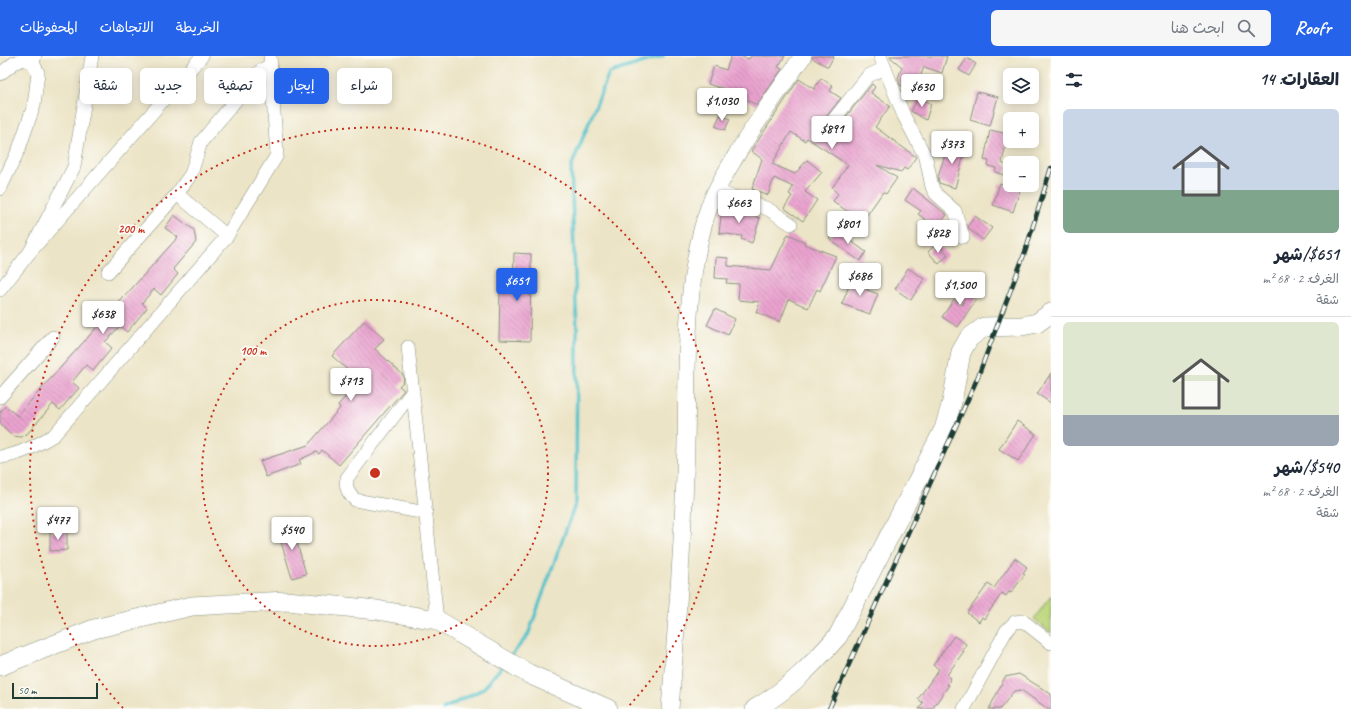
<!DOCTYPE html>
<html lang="ar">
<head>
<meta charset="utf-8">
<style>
	body { margin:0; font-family:Caveat,"Playpen Sans Arabic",sans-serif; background:#f6f6f7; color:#1f2937; direction:rtl; height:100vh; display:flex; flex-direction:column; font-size:15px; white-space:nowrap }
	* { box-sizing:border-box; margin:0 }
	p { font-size:13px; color:#747a83 }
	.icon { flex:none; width:22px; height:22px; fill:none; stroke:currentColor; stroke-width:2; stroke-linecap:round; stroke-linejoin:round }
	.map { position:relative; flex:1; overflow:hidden; direction:ltr }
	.sheet { display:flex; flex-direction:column; background:#fff; width:300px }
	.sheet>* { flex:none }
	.banner { position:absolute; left:12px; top:12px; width:380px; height:36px; direction:rtl; display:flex; gap:8px }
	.buttons { position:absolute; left:1003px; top:12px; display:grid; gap:8px }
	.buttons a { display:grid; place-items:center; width:36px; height:36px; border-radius:6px; background:#fff; box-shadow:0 2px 10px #0003; font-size:20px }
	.scale { position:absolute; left:12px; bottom:10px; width:86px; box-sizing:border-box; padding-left:4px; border:2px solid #1f3d34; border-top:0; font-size:11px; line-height:14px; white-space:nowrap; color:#1f3d34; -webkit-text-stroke:3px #fdfcf7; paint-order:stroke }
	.price { position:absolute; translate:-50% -34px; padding:0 9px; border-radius:4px; background:#fff; color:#222; font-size:13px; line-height:26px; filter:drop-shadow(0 1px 2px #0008) }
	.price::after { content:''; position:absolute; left:50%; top:24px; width:12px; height:9px; margin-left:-6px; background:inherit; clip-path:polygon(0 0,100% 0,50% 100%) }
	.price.active { background:#2563eb; color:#fff }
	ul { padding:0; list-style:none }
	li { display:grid; align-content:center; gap:8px; height:212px; padding:0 12px }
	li+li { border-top:1px solid #e0e1e3 }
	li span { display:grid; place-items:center; height:124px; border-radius:6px; color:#555 }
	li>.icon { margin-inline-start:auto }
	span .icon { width:72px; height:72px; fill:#fffc; stroke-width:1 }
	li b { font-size:17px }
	h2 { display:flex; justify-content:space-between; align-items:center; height:48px; padding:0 12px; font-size:17px }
	.chip { padding:0 14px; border-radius:6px; background:#fff; box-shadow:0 2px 10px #0003; font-size:14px; line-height:36px }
	.chip.active { background:#2563eb; color:#fff }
	header { display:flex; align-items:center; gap:24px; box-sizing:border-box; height:56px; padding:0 20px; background:#2563eb; color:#fff }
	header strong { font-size:19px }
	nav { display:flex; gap:22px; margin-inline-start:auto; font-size:14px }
	.search { width:280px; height:36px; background:#f6f6f7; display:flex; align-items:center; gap:10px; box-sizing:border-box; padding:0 14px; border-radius:6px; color:#747a83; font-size:15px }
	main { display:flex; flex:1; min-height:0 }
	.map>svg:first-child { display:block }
	.pitch { fill:#bcd67c; stroke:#6e8a58 }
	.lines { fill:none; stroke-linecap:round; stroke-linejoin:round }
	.stream { stroke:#54c2ca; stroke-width:3.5 }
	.building { fill:url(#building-back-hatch) }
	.minor-casing { stroke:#86907d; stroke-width:14 }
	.tertiary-casing { stroke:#86907d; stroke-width:18 }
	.secondary-casing { stroke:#86907d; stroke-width:20 }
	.minor { stroke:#fff; stroke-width:13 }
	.tertiary { stroke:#fff; stroke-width:17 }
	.secondary { stroke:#fff; stroke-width:19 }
	.rail-casing { stroke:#1f3d34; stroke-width:4.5 }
	.rail { stroke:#fdfcf7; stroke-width:3; stroke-dasharray:9; stroke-linecap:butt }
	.ring { fill:none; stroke:#c8321e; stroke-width:2; stroke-dasharray:2 4 }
	.centre { fill:#c8321e; stroke:#fdfcf7; stroke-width:2 }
	.ring-label { font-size:12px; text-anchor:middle; font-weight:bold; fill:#c8321e; stroke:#fdfcf7; stroke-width:3.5; stroke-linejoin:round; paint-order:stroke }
</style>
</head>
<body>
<header>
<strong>Roofr</strong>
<div class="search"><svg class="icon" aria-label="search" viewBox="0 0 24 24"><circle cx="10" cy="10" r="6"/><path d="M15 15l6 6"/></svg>ابحث هنا</div>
<nav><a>الخريطة</a><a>الاتجاهات</a><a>المحفوظات</a></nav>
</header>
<main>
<section class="sheet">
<h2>العقارات: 14<svg class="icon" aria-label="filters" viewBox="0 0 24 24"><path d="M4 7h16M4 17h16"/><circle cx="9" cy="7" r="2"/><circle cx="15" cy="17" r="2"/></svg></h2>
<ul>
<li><span style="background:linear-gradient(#c9d6e8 65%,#7fa58c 0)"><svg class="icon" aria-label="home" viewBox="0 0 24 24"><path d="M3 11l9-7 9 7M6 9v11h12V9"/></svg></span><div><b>$651/شهر</b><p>الغرف: 2 · 68 m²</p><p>شقة</p></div></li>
<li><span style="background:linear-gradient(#dfe7d0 75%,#9aa5b1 0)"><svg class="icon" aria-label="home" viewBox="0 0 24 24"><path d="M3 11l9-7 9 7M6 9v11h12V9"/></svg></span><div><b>$540/شهر</b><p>الغرف: 2 · 68 m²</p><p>شقة</p></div></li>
</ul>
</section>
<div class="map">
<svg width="1051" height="653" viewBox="0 0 1051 653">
	<defs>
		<pattern id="building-back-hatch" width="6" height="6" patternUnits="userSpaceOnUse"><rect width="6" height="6" fill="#eaa3cf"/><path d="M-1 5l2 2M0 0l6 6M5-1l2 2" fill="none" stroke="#bd86a9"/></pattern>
	</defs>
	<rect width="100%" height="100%" fill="#fdfcf7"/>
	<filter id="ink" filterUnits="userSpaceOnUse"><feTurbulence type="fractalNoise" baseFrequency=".025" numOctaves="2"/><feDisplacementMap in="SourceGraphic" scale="8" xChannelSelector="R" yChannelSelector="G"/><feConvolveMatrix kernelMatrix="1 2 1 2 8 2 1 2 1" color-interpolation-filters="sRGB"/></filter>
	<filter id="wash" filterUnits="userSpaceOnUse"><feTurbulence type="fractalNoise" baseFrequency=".012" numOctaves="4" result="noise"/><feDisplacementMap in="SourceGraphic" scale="16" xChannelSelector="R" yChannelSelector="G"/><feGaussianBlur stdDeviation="0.9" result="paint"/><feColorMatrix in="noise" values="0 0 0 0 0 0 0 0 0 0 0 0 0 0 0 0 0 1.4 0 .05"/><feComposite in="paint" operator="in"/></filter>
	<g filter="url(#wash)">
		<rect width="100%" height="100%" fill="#ece4c6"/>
		<path class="pitch" d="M1051,539V577L1034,563Z"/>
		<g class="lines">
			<g class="stream">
				<path d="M510,601L528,579L576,446L577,276L571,111L609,17L663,0"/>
				<path d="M443,653L483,633L503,609"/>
			</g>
		</g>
		<g id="blocks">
			<g class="building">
				<path d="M731,0H740L749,3L751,0H785L778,11L782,13L757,49L738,39L739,38L708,28L714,10L726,14Z"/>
				<path d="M813,0H834L828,11L812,2Z"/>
				<path d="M889,0H947L942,17L924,11L915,35L900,29L898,22L902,11Z"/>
				<path d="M967,2L976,8L969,20L959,14Z"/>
				<path d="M821,22L833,30L830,35L841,42L825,62L823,70L826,73L830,75L837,72L872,28L875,31L871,37L890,50L875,71L916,101L907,114L904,112L901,116L877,109L897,122L886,138L883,136L862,166L833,145L838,138L832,132L848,109L807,82L805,85L791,76L772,108L795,118L807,104L822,116L805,136L817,144L803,165L784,152L792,140L789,138L793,131L774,122L768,139L752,133L762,103L751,95L799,23L814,33Z"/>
				<path d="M977,36L998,41L990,70L970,64Z"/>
				<path d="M919,41L931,48L926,64L911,55Z"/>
				<path d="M720,59L730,63L725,74L715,70Z"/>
				<path d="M990,74L1008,78L1002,107L1008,110L1004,119L995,116L996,112L988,110L989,105L984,104Z"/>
				<path d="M949,86L966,91L955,132L939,127L938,121Z"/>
				<path d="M1000,127L1020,134L1013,156L993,149Z"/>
				<path d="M913,132L947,159L936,172L918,158L921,155L905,144Z"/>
				<path d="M722,152L742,154V156L760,162L752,187L741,183L742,180L719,177Z"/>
				<path d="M174,159L194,174L196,186L173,213L178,218L161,239L154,233L142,247L147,252L127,276L120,270L105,286L112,292L93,315L86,309L72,326L79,332L60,354L53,348L27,378L21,381L12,380L0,368V356L6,350L17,360L178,181L165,172Z"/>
				<path d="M975,160L992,172L983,184L969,173L968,170Z"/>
				<path d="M836,174L866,196L860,205L829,183Z"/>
				<path d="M788,178L805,186L804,188L836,200L820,235L817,233L808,252L789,243L780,266L756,256L760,246L738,244L739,228L726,227L727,223L715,222L716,201L728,202V210L771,214Z"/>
				<path d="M937,187L948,199L939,208L928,196Z"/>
				<path d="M514,197L531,198L530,285L499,284L500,231H513Z"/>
				<path d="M908,212L924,223L911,244L895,233Z"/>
				<path d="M852,222L869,229L867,234L878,238L870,258L842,248Z"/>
				<path d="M951,228L970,240L975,234L980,237L958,271L942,261L954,243L963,249L964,247L949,230Z"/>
				<path d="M715,253L735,263L728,279L707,269Z"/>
				<path d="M364,265L384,283L375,293L403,319L404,325L399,330L404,334L339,409L322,394L319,398L316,396L299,404L301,408L266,421L260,405L308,389L340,352L338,349L360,325L332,300Z"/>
				<path d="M1051,317V347L1037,338Z"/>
				<path d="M1017,365L1036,378L1018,405L999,393Z"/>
				<path d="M292,469L306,518L292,522L277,473Z"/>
				<path d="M50,476H67V494L50,495Z"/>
				<path d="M1015,502L1027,511L1023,517L1025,518L1011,537L1009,536L1006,540L1002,537L984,563L982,561L979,566L967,557L988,528L994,532Z"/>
				<path d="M954,580L966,588L962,595H964L947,619L951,622L947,629H949L932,653H919L923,647L918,643L939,613L933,609Z"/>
				<path d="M1019,618L1051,638V653H1048L1021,634L1014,635L1000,653H989L1005,621Z"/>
			</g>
		</g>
	</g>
	<g filter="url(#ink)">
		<use href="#blocks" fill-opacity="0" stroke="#86907d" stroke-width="1"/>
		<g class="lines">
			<g class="minor-casing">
				<g id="minor">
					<path d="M880,0L904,60L926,102L932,131L936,138L955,155L963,181"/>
					<path d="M0,18L14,7L24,3L33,7"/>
					<path d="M831,67L868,20L885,12"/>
					<path d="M0,133L19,93L34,49L38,17L33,7L35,0"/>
					<path d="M716,135L768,153L791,168"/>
					<path d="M177,138L227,180"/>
					<path d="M30,196L202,0"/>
					<path d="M108,216L177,138L191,118L201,86L260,15L270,9"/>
					<path d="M0,234L30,196L74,111L92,0"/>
					<path d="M408,291L437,564"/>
					<path d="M413,335L347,422C345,432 348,437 355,444L426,457"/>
					<path d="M0,341L53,281"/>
					<path d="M0,401C20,399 37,389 54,379L227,180L277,99L270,0"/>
					<path d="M964,653L1006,575L1015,566L1023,565L1051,587"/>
				</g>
			</g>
			<g class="tertiary-casing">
				<path id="tertiary" d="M670,653C677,564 684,475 686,386C688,308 683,226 709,151C715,134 725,118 734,103C755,67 779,34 803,0"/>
			</g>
			<g class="secondary-casing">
				<g id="secondary">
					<path d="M0,610L94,573L192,550L286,545L377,554L437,564L529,618L608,653"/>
					<path d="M755,653C788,634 813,608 838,580L944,373L952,346L961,296L969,282L984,271L1022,270L1037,267L1051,257"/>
				</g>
			</g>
			<use href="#minor" class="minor"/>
			<use href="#tertiary" class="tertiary"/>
			<use href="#secondary" class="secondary"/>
			<g class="rail-casing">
				<path id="rail" d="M829,653L977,323L1025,196L1051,112"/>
			</g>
			<use href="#rail" class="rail"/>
		</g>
	</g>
	<g class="ring">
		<circle cx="375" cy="417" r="173"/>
		<path d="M123 652A345 345 0 1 1 627 652"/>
	</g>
	<circle cx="375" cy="417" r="6" class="centre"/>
	<g class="ring-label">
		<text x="131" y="177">200 m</text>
		<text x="253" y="299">100 m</text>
	</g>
</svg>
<div class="buttons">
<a><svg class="icon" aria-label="layers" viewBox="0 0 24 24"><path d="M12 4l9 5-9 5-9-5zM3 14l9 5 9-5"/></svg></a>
<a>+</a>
<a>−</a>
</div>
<div class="scale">50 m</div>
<b class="price" style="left:922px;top:52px">$630</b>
<b class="price" style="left:722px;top:66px">$1,030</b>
<b class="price" style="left:832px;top:94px">$891</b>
<b class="price" style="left:952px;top:109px">$373</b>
<b class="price" style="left:739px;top:168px">$663</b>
<b class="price" style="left:848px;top:189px">$801</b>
<b class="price" style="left:938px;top:198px">$828</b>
<b class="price" style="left:860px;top:241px">$686</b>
<b class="price active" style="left:517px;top:246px">$651</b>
<b class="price" style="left:960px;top:250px">$1,500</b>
<b class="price" style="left:103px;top:279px">$638</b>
<b class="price" style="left:351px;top:346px">$713</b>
<b class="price" style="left:58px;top:485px">$477</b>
<b class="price" style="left:292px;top:495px">$540</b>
<div class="banner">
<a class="chip">شراء</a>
<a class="chip active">إيجار</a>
<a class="chip">تصفية</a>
<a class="chip">جديد</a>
<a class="chip">شقة</a>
</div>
</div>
</main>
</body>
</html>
